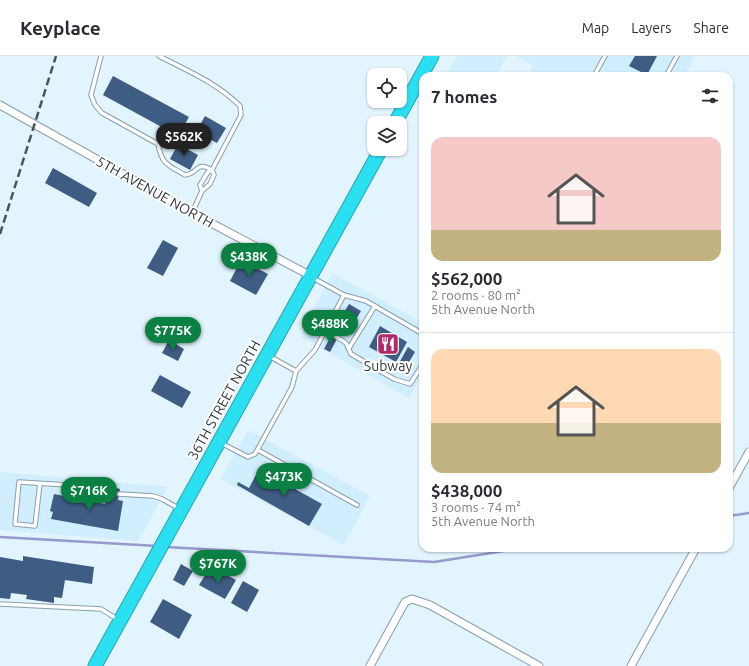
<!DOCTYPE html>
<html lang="en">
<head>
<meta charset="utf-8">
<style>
	body { margin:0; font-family:Ubuntu,sans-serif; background:#f2f2f3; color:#2b2b33; height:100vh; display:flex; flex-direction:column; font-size:15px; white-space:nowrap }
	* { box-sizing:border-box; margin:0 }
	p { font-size:13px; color:#7c7c81 }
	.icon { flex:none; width:22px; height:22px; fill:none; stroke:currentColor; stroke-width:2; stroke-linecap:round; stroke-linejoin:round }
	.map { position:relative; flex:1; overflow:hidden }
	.side { position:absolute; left:419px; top:16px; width:314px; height:480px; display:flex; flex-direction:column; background:#fff; border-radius:12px; box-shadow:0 1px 3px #0004 }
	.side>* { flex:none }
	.tools { position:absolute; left:367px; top:12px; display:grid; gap:8px }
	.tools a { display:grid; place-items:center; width:40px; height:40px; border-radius:8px; background:#fff; box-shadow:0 1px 3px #0004; font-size:20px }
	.price { position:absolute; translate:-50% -34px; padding:0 9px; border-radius:14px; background:#0b8043; color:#fff; font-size:13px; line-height:26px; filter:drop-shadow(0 1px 2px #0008) }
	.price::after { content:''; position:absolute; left:50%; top:24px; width:12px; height:9px; margin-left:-6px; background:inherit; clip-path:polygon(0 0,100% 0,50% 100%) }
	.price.on { background:#222; color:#fff }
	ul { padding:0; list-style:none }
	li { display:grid; align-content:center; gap:8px; height:212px; padding:0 12px }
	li+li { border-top:1px solid #e1e1e2 }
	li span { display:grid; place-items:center; height:124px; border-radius:12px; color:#555 }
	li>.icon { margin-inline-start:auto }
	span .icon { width:72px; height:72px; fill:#fffc; stroke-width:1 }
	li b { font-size:17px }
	h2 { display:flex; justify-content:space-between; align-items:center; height:48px; padding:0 12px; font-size:17px }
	header { display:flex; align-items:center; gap:24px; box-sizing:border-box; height:56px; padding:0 20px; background:#fff; border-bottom:1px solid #e1e1e2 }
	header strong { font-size:19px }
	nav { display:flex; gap:22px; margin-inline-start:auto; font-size:14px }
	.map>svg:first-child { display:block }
	.built { fill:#d0eefe }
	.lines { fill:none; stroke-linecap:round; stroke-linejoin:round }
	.stream { stroke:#979acc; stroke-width:2.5 }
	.building { fill:#3f5c83 }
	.lane-casing { stroke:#8a9ea9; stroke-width:5.5 }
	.street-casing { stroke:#8a9ea9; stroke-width:9 }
	.highway-casing { stroke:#2ba4b0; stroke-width:15 }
	.lane { stroke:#fff; stroke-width:3.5 }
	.street { stroke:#fff; stroke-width:7 }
	.highway { stroke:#2ae0f0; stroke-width:13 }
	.rail { stroke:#4a555a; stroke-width:2.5; stroke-dasharray:8 4; stroke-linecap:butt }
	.labels { text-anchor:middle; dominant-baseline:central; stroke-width:4; stroke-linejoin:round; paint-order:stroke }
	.street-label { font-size:14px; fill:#2d363a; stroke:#fff }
	.poi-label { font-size:14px; fill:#2d363a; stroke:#fff }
</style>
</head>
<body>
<header>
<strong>Keyplace</strong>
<nav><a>Map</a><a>Layers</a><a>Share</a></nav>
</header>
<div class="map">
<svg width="749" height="610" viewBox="0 0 749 610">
	<rect width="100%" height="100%" fill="#e2f4fd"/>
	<g class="built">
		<path d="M457,0H507L496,20H446Z"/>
		<path d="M516,0H695L684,20H528L533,10Z"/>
		<path d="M332,217L423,267V318L409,342L300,280Z"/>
		<path d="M248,374L370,440L344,489L221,423Z"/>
		<path d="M0,416L168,431L138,485L0,474Z"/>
	</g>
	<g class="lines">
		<g class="stream">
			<path d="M729,460L749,457"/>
			<path d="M0,481L157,490"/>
			<path d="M166,491L434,506L522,492"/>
		</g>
	</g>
	<g class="building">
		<path d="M635,0H657L647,19L629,10Z"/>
		<path d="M113,20L189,61L178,80L103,39Z"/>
		<path d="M205,60L226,72L217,87L196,76Z"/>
		<path d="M178,88L198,99L190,114L170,103Z"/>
		<path d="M53,112L97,137L89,151L45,127Z"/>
		<path d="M163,184L178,192L163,220L147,212Z"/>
		<path d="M241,204L268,218L256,239L230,225Z"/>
		<path d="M349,248L361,255L346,280L334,274Z"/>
		<path d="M380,270L407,286L396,306L369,291Z"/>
		<path d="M331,280L337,283L330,296L324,293Z"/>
		<path d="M169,284L184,293L178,305L162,297Z"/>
		<path d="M408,291L415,296L406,311L399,307Z"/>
		<path d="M160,319L191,336L182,352L151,335Z"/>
		<path d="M259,413L322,448L309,470L237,429L238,426L249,432Z"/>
		<path d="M108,430L120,433L118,444L123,445L118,475L51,463L53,456L50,455L54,438L105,448Z"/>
		<path d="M23,500L94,511L92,528L65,524L62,542L54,541V547L26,543L27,539L11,537L10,543L0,542V501L23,505Z"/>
		<path d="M181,508L193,515L184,530L173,524Z"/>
		<path d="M207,516L219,522L222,516L236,524L225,543L199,529Z"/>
		<path d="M243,525L259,534L247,556L231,547Z"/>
		<path d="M163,543L192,559L179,583L150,566Z"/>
	</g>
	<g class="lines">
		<g class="lane-casing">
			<g id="lane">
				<path d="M101,0L91,39L95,49L102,57L158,88C162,109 168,109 185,119C199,118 195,104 212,114L241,59L240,50C217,27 188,15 159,0"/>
				<path d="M594,20L605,0"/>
				<path d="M666,20L677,0"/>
				<path d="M192,157L202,135L210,128L214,119L212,114L208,116L200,129L202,135"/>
				<path d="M344,239L366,245L423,278"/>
				<path d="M326,274L346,287L351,298L394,323L410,328L423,308"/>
				<path d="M349,292L375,250"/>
				<path d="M269,300L296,315"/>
				<path d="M221,387L248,401L255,398L292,331L296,315L315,294L344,239L313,222"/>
				<path d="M258,394L357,449"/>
				<path d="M40,427L35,470L15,468L19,426L84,430L107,436"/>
				<path d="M119,438L153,440L162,443L178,452"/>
				<path d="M0,548L101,553L117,563"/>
			</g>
		</g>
		<g class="street-casing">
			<g id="street">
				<path d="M0,49L198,160L311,220"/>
				<path d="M729,432L749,396"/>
				<path d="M370,610L405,546L412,543L430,549L539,610"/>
				<path d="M631,610L696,492"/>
			</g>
		</g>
		<g class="highway-casing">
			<g id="highway">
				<path d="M395,67L432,0"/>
				<path d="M95,610L381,93"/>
			</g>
		</g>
		<use href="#lane" class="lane"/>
		<use href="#street" class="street"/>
		<use href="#highway" class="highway"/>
		<path class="rail" d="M0,178L56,0"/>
	</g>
	<defs>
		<g id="restaurant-square" transform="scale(1.15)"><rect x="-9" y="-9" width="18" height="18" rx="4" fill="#b32a6a" stroke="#fff"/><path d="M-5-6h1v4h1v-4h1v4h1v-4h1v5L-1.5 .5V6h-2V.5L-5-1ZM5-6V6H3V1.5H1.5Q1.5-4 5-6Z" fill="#fff"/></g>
	</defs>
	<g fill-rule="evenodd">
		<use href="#restaurant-square" x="388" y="288"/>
	</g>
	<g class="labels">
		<g class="street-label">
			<text transform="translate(155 136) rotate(29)">5TH AVENUE NORTH</text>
			<text transform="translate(224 344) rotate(-61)">36TH STREET NORTH</text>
		</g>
		<g class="poi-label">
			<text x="388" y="310">Subway</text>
		</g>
	</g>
</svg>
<div class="tools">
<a><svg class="icon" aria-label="locate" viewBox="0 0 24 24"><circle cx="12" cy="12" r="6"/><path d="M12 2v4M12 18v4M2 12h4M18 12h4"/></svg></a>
<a><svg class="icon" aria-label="layers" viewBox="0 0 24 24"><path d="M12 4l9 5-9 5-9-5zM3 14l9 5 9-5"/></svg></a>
</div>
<b class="price on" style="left:184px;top:101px">$562K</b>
<b class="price" style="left:249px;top:221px">$438K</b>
<b class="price" style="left:330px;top:288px">$488K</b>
<b class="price" style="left:173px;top:295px">$775K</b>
<b class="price" style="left:284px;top:441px">$473K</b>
<b class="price" style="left:89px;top:455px">$716K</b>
<b class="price" style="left:218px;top:528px">$767K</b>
<section class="side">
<h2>7 homes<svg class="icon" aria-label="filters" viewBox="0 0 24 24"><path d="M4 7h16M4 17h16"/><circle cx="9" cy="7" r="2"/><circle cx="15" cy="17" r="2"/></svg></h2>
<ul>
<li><span style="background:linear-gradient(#f6c9c9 75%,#c2b280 0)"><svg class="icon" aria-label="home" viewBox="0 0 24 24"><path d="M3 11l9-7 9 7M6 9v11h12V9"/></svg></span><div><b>$562,000</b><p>2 rooms · 80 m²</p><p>5th Avenue North</p></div></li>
<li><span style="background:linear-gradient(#ffd9b3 60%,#c2b280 0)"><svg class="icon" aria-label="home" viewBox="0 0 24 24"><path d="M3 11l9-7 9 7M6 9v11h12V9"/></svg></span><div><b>$438,000</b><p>3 rooms · 74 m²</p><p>5th Avenue North</p></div></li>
</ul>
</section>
</div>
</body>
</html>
